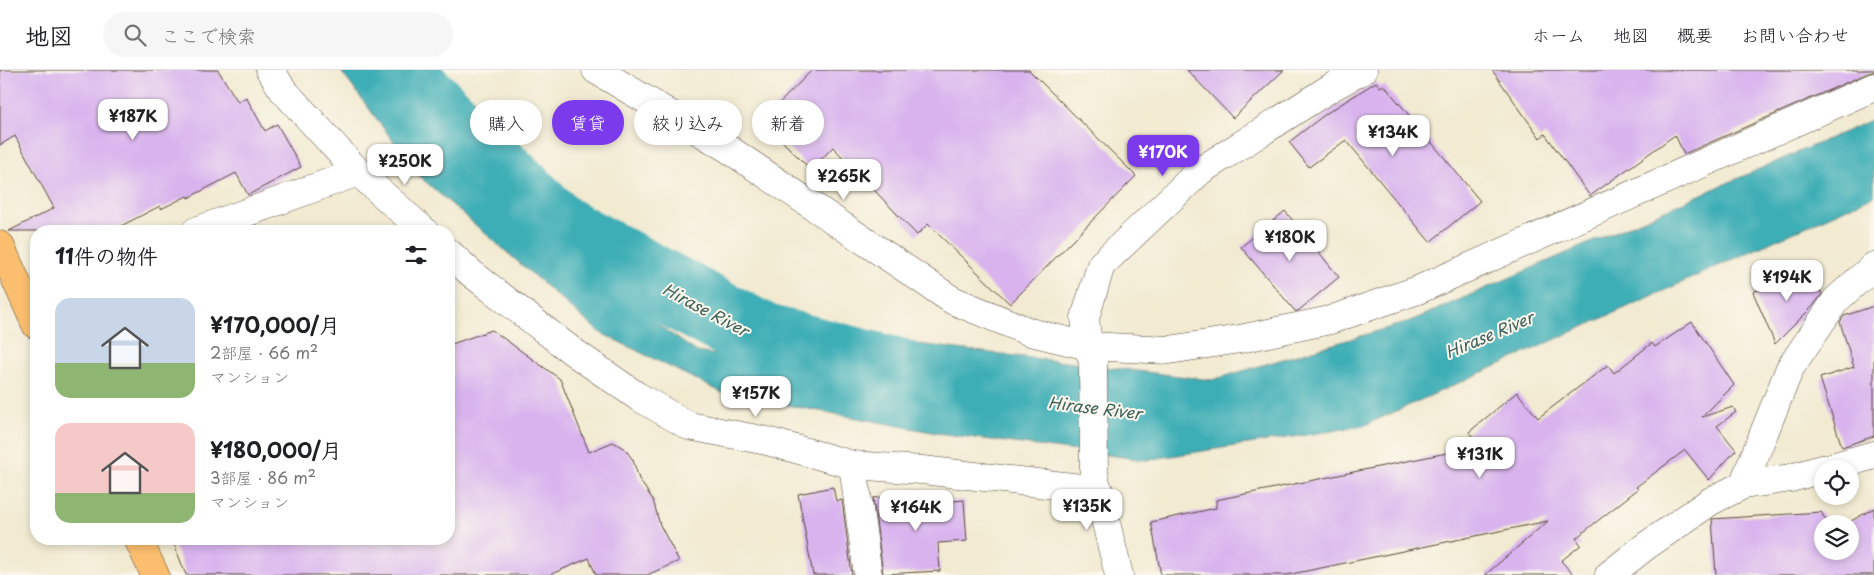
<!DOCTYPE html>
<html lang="ja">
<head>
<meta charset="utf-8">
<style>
	body { margin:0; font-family:"Playpen Sans","Klee One",sans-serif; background:#f6f6f6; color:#202124; height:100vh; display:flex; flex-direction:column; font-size:19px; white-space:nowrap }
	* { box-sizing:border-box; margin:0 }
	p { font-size:16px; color:#757577 }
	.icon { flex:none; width:28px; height:28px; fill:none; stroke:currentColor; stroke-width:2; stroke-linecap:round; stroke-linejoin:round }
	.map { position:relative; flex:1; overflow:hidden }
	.sheet { position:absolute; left:30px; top:155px; width:425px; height:320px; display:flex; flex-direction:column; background:#fff; border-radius:20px; box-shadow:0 2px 8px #0003 }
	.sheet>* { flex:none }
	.hud { position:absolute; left:470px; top:30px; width:475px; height:45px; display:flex; gap:10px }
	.buttons { position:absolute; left:1814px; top:390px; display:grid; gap:10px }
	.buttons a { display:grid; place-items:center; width:45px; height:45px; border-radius:50%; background:#fff; box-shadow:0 2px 8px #0003; font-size:25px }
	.price { position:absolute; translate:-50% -42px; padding:0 11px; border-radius:10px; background:#fff; color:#222; font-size:16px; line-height:32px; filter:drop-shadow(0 1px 2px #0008) }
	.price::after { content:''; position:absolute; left:50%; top:30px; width:15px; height:11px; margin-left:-8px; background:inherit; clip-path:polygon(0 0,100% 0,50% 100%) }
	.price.active { background:#7c3aed; color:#fff }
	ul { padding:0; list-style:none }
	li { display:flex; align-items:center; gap:15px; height:125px; padding:0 25px }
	li span { display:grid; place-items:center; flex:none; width:140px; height:100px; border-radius:15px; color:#555 }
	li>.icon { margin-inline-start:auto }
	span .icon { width:60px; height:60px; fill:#fffc; stroke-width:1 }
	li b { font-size:21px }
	h2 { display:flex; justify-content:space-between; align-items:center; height:60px; padding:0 25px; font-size:21px }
	.tag { padding:0 18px; border-radius:22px; background:#fff; box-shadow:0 2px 8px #0003; font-size:18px; line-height:45px }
	.tag.active { background:#7c3aed; color:#fff }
	header { display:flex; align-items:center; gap:30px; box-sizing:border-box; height:70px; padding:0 25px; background:#fff; border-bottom:1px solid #e0e0e0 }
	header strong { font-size:24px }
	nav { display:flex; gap:28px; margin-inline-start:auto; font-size:18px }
	.search { width:350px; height:45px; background:#f6f6f6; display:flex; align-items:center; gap:12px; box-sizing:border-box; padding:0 18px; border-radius:28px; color:#757577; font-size:19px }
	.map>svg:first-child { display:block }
	.water { fill:#3caeb6; stroke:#3c6c6a }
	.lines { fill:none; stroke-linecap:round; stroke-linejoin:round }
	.river { stroke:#3caeb6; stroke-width:72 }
	.building { fill:#d8b3ee }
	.minor-casing { stroke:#564739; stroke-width:29 }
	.major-casing { stroke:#564739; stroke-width:29 }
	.minor { stroke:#fff; stroke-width:28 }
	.major { stroke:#fabe6e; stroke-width:28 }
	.labels { text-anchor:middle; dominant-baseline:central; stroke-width:4; stroke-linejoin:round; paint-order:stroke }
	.water-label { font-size:16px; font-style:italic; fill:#3b5f5b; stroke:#fbf7ec }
</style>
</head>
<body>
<header>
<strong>地図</strong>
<div class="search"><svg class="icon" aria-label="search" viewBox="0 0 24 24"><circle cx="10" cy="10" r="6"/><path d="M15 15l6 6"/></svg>ここで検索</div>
<nav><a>ホーム</a><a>地図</a><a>概要</a><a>お問い合わせ</a></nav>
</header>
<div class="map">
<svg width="1874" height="505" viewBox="0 0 1874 505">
	<rect width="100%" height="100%" fill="#fbf7ec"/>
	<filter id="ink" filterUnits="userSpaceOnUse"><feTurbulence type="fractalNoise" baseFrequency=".02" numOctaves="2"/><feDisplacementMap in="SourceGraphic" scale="10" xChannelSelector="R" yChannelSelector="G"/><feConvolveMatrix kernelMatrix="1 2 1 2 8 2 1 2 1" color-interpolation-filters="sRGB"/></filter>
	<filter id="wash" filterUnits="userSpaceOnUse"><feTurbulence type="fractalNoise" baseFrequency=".0096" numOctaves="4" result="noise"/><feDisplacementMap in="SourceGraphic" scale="20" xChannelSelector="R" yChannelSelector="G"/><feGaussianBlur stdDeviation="1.12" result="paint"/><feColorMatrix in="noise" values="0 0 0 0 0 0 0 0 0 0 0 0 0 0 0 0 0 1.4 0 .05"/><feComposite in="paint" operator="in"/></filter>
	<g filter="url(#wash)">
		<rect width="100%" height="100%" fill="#f2ead1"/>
		<path class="water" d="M340,0H429L459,85L598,213L697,282L761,292L844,265L1212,310L1408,252L1874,49V126L1363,356L1146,390L937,363L723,323L599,262L420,107Z"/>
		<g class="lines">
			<path class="river" d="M393,0L558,160L764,270L898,304"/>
		</g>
		<g id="blocks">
			<g class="building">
				<path d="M0,0H218L238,32L246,27L265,61L277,54L301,97L248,125L236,103L188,128L187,126L161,139L160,136L111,161H9L54,138L15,66L0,75Z"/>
				<path d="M812,0H1029L1136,106L1010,234L928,154L917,165L833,77L811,100L762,51Z"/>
				<path d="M1187,0H1284L1233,48Z"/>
				<path d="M1492,0H1874V2L1868,3L1684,84L1675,65L1590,126L1545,64L1540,68Z"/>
				<path d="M1376,12L1380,17L1384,15L1480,131L1430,172L1346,70L1309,97L1289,72L1327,43Z"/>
				<path d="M1285,141L1339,207L1298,241H1295L1241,177Z"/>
				<path d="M1810,199L1822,224L1813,236L1775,274L1753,222Z"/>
				<path d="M1874,236V366L1842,377L1820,308L1854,297L1840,252L1844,246Z"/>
				<path d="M1692,252L1734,315L1702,347L1733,337L1736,342L1717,356L1736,380L1709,410L1685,380L1636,417L1638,419L1576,468L1581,475L1561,491L1574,505H1485L1548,451L1287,505H1161L1151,452L1216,438V430L1481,376L1469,362L1517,322L1538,348L1608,295L1614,303L1652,273L1655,277Z"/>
				<path d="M492,260L560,309L589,382L613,372L625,379L633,390L639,409L653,430L660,455L679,491L647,505H596L589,488L549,505H186L172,469H449V275Z"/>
				<path d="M833,417L836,431L842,430L852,505H813L798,424Z"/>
				<path d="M902,426V432L934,430V433L964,430L967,471L938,473L940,501L883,504L873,428Z"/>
				<path d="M1874,438V505H1716L1712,449L1821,442L1828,454H1822V481H1850V454H1846Z"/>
			</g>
		</g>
	</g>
	<g filter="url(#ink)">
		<use href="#blocks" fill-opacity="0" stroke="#564739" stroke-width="1"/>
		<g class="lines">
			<g class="minor-casing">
				<g id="minor">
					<path d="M270,0L283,20L358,102L424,161"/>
					<path d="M596,0L727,78L952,230L1030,262L1088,276L1169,280L1240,269L1330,250L1418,220L1874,17"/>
					<path d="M196,161L358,102"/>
					<path d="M449,183L471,203L572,281L637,326L689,356L767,371L853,395L922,400L1099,420"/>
					<path d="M853,395L868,505"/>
					<path d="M1825,399L1874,385"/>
					<path d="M1743,415L1790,298L1836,230L1874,196"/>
					<path d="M1119,505L1094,405L1093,292L1088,276L1085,248L1101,195L1200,101L1332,17L1363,0"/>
					<path d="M1609,505L1646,476L1711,431L1743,415L1791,408L1822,399"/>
				</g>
			</g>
			<g class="major-casing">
				<g id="major">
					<path d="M0,175L36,255"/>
					<path d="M138,469L155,505"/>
				</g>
			</g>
			<use href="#minor" class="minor"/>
			<use href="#major" class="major"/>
		</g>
	</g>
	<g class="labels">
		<g class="water-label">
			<text transform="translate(706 239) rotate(28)">Hirase River</text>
			<text transform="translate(1489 264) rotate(-23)">Hirase River</text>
			<text transform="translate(1095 337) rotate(7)">Hirase River</text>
		</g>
	</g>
</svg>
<div class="buttons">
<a><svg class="icon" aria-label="locate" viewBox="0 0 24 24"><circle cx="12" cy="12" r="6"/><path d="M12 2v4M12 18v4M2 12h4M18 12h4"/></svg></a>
<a><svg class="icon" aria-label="layers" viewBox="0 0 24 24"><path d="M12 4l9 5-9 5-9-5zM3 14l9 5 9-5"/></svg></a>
</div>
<b class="price" style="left:133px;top:71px">¥187K</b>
<b class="price" style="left:1393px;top:87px">¥134K</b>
<b class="price active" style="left:1163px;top:107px">¥170K</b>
<b class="price" style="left:405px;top:116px">¥250K</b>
<b class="price" style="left:844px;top:131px">¥265K</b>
<b class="price" style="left:1290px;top:192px">¥180K</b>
<b class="price" style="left:1787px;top:232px">¥194K</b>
<b class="price" style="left:756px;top:348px">¥157K</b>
<b class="price" style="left:1480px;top:409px">¥131K</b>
<b class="price" style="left:1087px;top:461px">¥135K</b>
<b class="price" style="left:916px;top:462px">¥164K</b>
<div class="hud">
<a class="tag">購入</a>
<a class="tag active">賃貸</a>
<a class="tag">絞り込み</a>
<a class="tag">新着</a>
</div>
<section class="sheet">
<h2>11件の物件<svg class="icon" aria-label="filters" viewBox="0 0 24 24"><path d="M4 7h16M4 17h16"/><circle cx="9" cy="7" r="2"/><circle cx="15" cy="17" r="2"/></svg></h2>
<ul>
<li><span style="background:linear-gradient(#c9d6e8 65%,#8fb573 0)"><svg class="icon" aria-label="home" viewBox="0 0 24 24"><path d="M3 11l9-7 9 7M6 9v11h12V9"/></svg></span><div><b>¥170,000/月</b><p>2部屋 · 66 m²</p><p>マンション</p></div></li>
<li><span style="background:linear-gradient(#f6c9c9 70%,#8fb573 0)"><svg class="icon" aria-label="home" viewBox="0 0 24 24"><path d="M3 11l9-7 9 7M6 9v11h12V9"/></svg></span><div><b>¥180,000/月</b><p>3部屋 · 86 m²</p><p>マンション</p></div></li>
</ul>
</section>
</div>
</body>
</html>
